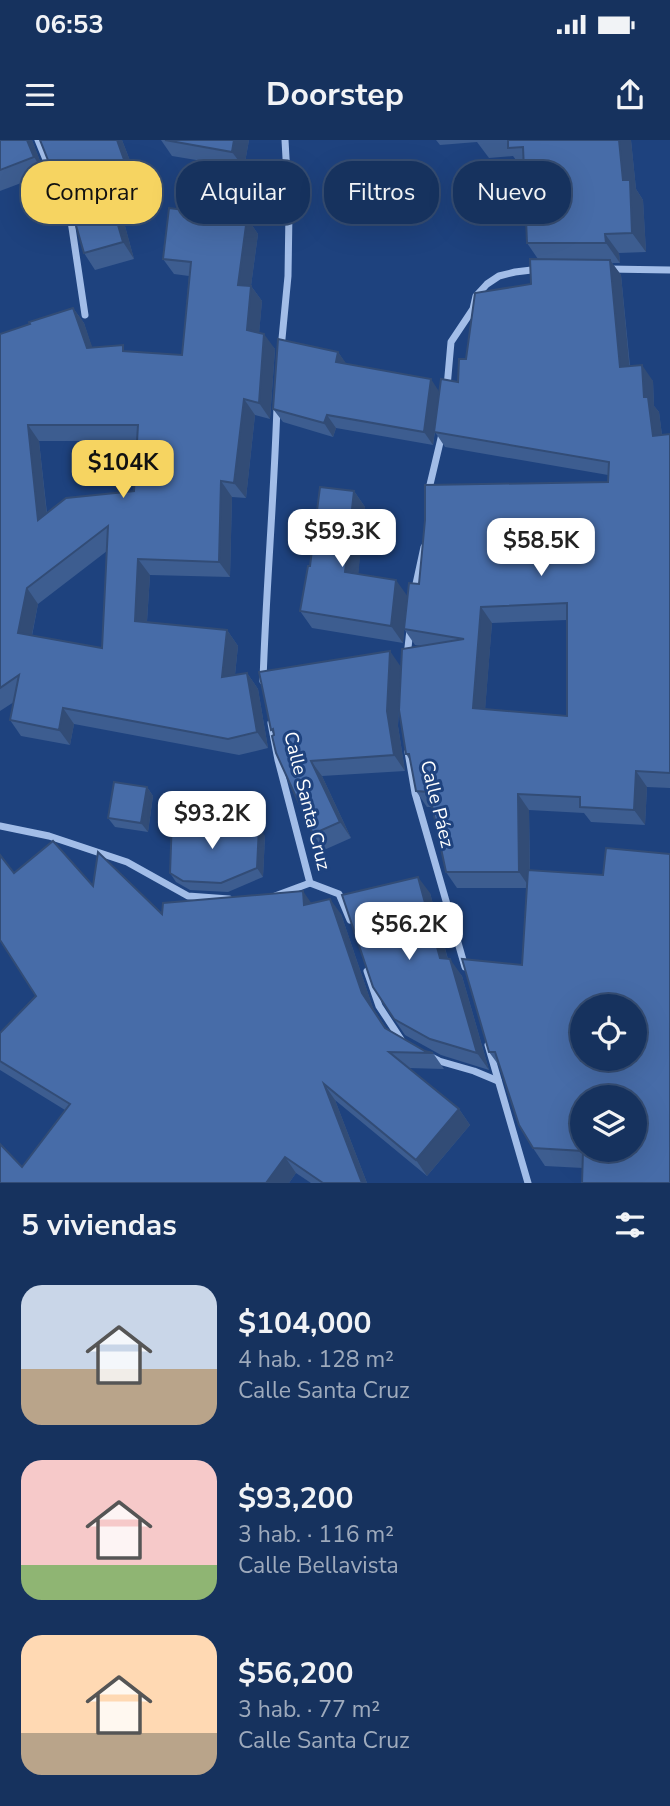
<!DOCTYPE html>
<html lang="es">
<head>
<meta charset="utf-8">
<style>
	body { margin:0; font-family:"Nunito Sans",sans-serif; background:#1f3a64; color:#f1f3f6; height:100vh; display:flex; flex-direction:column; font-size:26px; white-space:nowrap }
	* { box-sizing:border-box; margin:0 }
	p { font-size:23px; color:#9eaabc }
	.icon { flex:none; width:38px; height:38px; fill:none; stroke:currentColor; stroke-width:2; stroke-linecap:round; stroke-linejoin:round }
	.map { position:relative; height:1043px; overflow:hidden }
	.panel { display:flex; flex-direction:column; background:#16325e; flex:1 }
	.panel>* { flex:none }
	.hud { position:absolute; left:21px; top:21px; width:628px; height:63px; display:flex; gap:14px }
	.buttons { position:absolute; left:570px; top:854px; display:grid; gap:14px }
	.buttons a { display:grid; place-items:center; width:77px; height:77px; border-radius:50%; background:#16325e; box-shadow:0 7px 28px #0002,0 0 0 2px #354d73; font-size:35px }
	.price { position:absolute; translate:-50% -60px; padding:0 16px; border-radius:14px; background:#fff; color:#222; font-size:23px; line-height:46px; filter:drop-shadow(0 2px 4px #0008) }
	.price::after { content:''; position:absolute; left:50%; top:42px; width:21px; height:16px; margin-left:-10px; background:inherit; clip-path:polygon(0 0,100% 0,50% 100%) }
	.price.active { background:#f6d461; color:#111 }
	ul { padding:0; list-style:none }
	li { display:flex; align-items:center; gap:21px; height:175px; padding:0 21px }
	li span { display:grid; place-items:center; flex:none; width:196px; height:140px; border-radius:21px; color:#555 }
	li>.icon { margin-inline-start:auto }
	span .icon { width:84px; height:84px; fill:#fffc; stroke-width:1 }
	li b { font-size:30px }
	h2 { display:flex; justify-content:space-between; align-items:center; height:84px; padding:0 21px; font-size:30px }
	.tag { padding:0 24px; border-radius:28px; background:#16325e; box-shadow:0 7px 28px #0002,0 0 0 2px #354d73; font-size:24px; line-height:63px }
	.tag.active { background:#f6d461; color:#111 }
	.status { display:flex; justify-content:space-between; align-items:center; height:49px; padding:0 35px; background:#16325e; direction:ltr }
	.status svg { height:19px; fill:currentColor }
	header { display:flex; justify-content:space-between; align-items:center; height:91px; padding:0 21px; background:#16325e; font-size:32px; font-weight:700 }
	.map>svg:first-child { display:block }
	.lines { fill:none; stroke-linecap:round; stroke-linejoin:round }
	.street { stroke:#a2bde8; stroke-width:7 }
	.wall { fill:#3d5d90; fill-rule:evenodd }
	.shaded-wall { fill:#324c76 }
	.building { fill:#476ca8; stroke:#324c76; stroke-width:2; fill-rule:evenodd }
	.labels { text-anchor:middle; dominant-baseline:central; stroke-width:6; stroke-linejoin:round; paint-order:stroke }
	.street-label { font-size:19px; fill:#fff; stroke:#1e427e }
</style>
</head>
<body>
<div class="status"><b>06:53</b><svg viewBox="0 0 49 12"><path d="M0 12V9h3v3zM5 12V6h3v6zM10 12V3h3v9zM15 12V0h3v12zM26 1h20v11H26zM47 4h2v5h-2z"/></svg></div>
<header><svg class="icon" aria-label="menu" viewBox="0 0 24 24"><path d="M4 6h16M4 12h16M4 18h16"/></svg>Doorstep<svg class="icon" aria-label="share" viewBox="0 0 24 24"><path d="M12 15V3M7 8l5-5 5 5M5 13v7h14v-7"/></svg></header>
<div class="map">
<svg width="670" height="1043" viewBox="0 0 670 1043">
	<rect width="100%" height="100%" fill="#1e427e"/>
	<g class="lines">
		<g class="street">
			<path d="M38,0L71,81L85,175"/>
			<path d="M608,129L670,130"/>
			<path d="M281,209L288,136L289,72L285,0"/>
			<path d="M447,247L451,202L473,169L476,156L487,144L499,136L515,132L540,129"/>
			<path d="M428,353L442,294"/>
			<path d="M414,453L424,407"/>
			<path d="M407,516L410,490"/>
			<path d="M263,541C266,449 274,358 277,266"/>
			<path d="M271,583L278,620L310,743L339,754L350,780"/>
			<path d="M408,612L415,653L465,827"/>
			<path d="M0,686L49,696L127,722L188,756L229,759"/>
			<path d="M275,756L310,743"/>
			<path d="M367,831L379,866L402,901"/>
			<path d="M488,905L528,1043"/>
			<path d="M431,917L439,921L474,931L498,941"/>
		</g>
	</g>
	<g class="wall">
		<path d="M0,0H32L45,34L0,51Z"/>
		<path d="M122,0L139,44L116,53L134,119L95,130L84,113L71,66L61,53Z"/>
		<path d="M161,0H249L244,28L172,16Z"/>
		<path d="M436,0H631L636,49L643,60L646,112L619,113L620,123H612L621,135L630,226L653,241L654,266L659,272L662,295L670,294V648L647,647L645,685L591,682L584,673L529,670L530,730L603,735L583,1028L545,1026L533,1008L500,927L489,912L522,825L527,748H457L446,732L432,667H427L416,651L410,620L406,614L421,506L415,505L404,489L403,503L312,488L300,471L310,426L354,351L365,367L358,434L407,456L419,444L608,342V335L445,307L435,292L433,305L336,288L333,297L283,282L273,269L338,212L346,224L439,252L458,242L466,219L531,144L538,119L527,103L524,28H522L513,16L489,18L477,2L440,5ZM567,480V576L485,569L492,483Z"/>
		<path d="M247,78L258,94L251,146L262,161L259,193L275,209L270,279L255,275L246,358L232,357L230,437L150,435L147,482L227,490L238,506L235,535L247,533L258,549L268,608L239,615L74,584L70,605L21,596L10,580L14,562L0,571V194L30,184L73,168L84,183L92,208L127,212L182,215L189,136L174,134L163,119ZM39,301H137L134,351L47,373ZM107,411L102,508L32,496L38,464Z"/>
		<path d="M401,527L398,586L405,631L322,636L351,698L324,710L313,694L274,595L271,590Z"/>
		<path d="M147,647L153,656L148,692L115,687L108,678Z"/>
		<path d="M228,686L265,696L263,737L228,752L190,750L176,742L170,733Z"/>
		<path d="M14,733L93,746L162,774L311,763L341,774L373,868L386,888L425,911L433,913L444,929L408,928L459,969L470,985L427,1036L335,960L367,1043H311L296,1033L289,1043H0L22,1027L65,970L0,930V893L36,856Z"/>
		<path d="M430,753L448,819L462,836L489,930L441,915L405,895L394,879Z"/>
	</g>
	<g class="shaded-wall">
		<path d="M27,0H32L45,34L34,17Z"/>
		<path d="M117,0H122L139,44L127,28Z"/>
		<path d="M234,0H249L244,28L232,12Z"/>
		<path d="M619,0H631L636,49L643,60L646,112L632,93L623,40Z"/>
		<path d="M104,37L116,53L134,119L123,102Z"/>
		<path d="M247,78L258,94L251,146L262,161L258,206L247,190L238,145Z"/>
		<path d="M605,94L619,113L620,123L606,103Z"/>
		<path d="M610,120L621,135L631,243L620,227Z"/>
		<path d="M73,168L84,183L98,224L87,208Z"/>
		<path d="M264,194L275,209L270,279L259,263Z"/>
		<path d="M338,212L348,226L336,222Z"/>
		<path d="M642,225L653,241L654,266L659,272L664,311L653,296L644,257Z"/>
		<path d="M431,239L440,253L433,305L424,292Z"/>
		<path d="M244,259L255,275L246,358L234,343Z"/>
		<path d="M327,275L336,288L333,297L324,283Z"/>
		<path d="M28,285L39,301L49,395L38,380Z"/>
		<path d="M221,341L232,357L230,437L219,422Z"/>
		<path d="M354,351L365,367L357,448L345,432Z"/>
		<path d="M138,419L150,435L146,496L135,481Z"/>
		<path d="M396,440L408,457L403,503L391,486Z"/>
		<path d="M27,448L38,464L29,509L18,493Z"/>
		<path d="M481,467L492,483L484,584L473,568Z"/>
		<path d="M227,490L238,506L233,553L222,537Z"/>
		<path d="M390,511L401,527L398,586L405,631L394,615L387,571Z"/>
		<path d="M247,533L258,549L268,608L257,592Z"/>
		<path d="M63,568L74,584L70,605L59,590Z"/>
		<path d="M311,621L322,636L351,698L340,682Z"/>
		<path d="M636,631L647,647L645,685L634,670Z"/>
		<path d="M147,647L153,656L148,692L141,683Z"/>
		<path d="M518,654L529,670L530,748L519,732Z"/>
		<path d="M259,687L265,696L263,737L257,728Z"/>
		<path d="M418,737L430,753L452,835L440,818Z"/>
		<path d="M303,751L314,767L304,765Z"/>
		<path d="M330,759L341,774L373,868L396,903L362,853Z"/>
		<path d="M450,819L462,836L489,930L477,913Z"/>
		<path d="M324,944L335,960L367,1043H362Z"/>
		<path d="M459,969L470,985L427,1036L416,1020Z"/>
		<path d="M285,1017L296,1033L289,1043H266Z"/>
	</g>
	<g class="building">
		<path d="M0,0H27L34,17L0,30Z"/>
		<path d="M40,0H117L127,28L104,37L123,102L84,113L66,51L61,53Z"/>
		<path d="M165,0H234L232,12Z"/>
		<path d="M508,0H619L623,40H630L632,93L605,94L606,103H527L523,7L508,8Z"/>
		<path d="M169,68L247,78L238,145L251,146L247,190L264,194L259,263L244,259L234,343L221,341L219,422L138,419L135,481L227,490L222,537L247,533L257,592L228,599L63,568L59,590L10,580L19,535L0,548V194L30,184L29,182L73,168L87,208L123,205V211L182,215L191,122L163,119ZM28,285H138L134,351L66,358L38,380ZM108,386L102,508L18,493L27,448Z"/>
		<path d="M530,119L610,120L620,227L642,225L644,257H648L653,296L670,294V633L636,631L634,670L580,667V657L518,654L519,732H446L429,652L416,651L409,614H406L399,570L402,509L464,499L404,489L409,443L419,444L425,380V345L608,342L609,322L434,292L441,239L458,242L459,219H466L475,153L531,144ZM567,463V576L473,568L481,467Z"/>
		<path d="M278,199L338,212L336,222L431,239L424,292L327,275L324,283L273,269Z"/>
		<path d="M320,347L354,351L345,432L396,440L391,486L300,471L308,426H310Z"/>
		<path d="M390,511L387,571L394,615L311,621L340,682L313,694L276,613L272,596L274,595L273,589L271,590L259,532Z"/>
		<path d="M114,642L147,647L141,683L108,678Z"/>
		<path d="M172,679L212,684L226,683V686L259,687L257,728L221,743L183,741L170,733Z"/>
		<path d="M53,701L93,746L98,712L162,774L163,763L303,751L304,765L330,759L362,853L385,888L425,911L433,913L389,912L459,969L416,1020L324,944L362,1043H323L285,1017L266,1043H0V1004L22,1027L70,964L0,921V893L36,856L0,800V715L14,733Z"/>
		<path d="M606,708L670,714V1043H582L583,1011L533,1008L519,985L495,912H489L462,819L522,825L528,730L603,735ZM583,866H635V919H583ZM583,957H635V1010H583Z"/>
		<path d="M418,737L440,818L450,819L477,913L430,899L394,879L373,847L342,755Z"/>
	</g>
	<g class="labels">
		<g class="street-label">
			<text transform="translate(307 661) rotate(76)">Calle Santa Cruz</text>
			<text transform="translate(437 664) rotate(76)">Calle Páez</text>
		</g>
	</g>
</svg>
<div class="buttons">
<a><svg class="icon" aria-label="locate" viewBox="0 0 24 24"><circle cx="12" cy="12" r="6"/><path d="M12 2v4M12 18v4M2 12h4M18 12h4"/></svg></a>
<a><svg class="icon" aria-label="layers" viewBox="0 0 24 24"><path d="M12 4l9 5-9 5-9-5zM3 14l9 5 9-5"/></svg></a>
</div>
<b class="price active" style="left:123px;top:360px">$104K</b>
<b class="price" style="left:342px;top:429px">$59.3K</b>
<b class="price" style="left:541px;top:438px">$58.5K</b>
<b class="price" style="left:212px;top:711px">$93.2K</b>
<b class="price" style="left:409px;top:822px">$56.2K</b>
<div class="hud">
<a class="tag active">Comprar</a>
<a class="tag">Alquilar</a>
<a class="tag">Filtros</a>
<a class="tag">Nuevo</a>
</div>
</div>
<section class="panel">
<h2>5 viviendas<svg class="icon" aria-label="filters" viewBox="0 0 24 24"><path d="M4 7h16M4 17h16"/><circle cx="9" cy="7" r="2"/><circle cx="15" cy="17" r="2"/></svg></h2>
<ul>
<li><span style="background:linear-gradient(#c9d6e8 60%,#b9a48a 0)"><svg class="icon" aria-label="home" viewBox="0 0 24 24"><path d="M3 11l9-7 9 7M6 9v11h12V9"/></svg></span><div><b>$104,000</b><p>4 hab. · 128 m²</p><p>Calle Santa Cruz</p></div></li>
<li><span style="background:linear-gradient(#f6c9c9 75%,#8fb573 0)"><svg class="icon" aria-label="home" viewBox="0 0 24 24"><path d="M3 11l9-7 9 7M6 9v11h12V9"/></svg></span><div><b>$93,200</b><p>3 hab. · 116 m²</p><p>Calle Bellavista</p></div></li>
<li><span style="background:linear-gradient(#ffd9b3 70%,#b9a48a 0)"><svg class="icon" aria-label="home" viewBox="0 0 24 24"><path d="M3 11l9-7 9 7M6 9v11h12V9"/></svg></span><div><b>$56,200</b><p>3 hab. · 77 m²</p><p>Calle Santa Cruz</p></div></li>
</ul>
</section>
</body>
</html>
